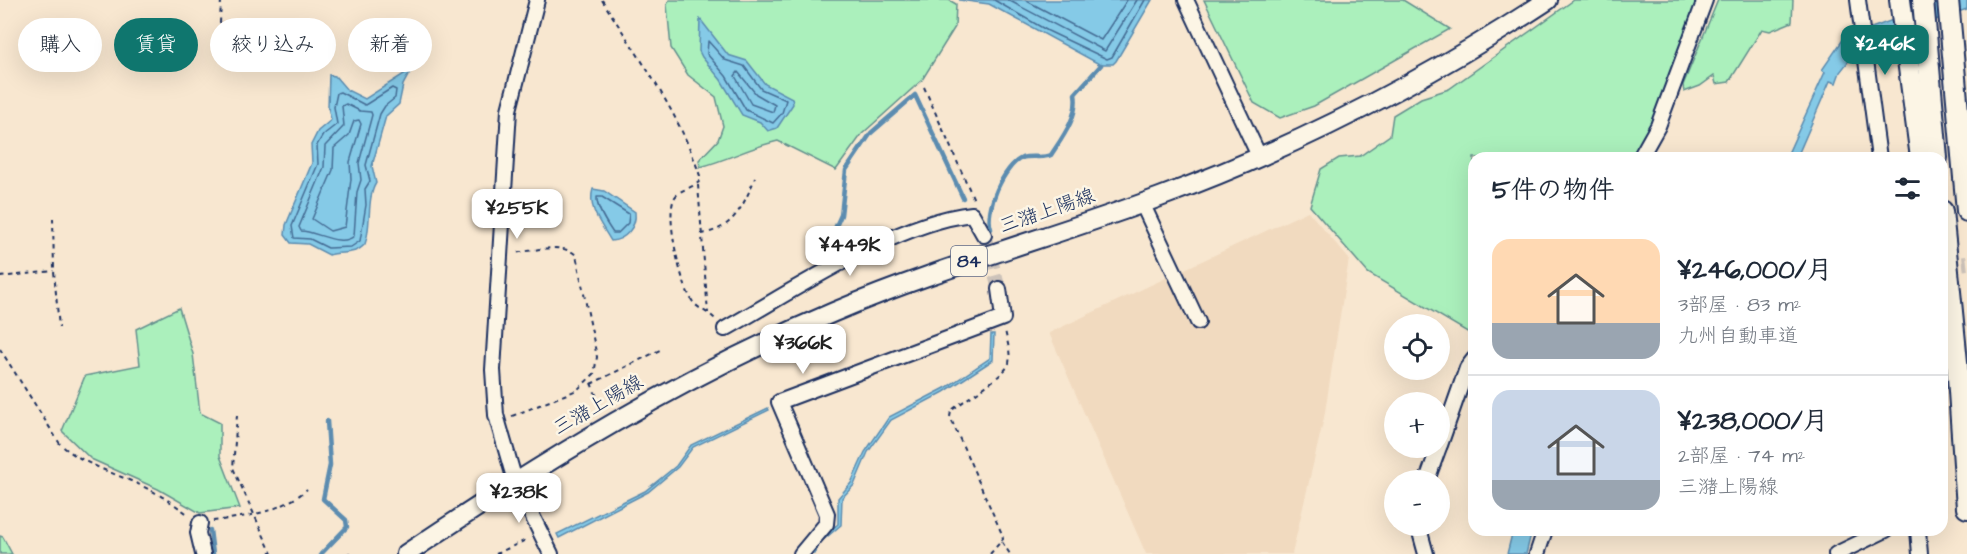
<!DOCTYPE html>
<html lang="ja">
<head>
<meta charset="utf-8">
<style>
	body { margin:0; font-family:"Architects Daughter","Klee One",sans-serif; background:#f2f2f3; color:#1f2937; height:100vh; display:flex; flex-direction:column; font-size:22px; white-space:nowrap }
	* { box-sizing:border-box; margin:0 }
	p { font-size:20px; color:#747a83 }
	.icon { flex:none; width:33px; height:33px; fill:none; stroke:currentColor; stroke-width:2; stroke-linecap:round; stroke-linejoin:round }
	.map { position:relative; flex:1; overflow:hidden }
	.panel { position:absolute; left:1468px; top:152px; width:480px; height:384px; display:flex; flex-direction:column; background:#fff; border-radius:18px; box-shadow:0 6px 24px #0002 }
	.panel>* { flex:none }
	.top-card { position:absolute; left:18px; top:18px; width:570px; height:54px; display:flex; gap:12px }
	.fabs { position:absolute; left:1384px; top:314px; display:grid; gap:12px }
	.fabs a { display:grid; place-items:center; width:66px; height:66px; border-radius:50%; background:#fff; box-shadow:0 6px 24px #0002; font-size:30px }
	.price { position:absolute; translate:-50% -51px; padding:0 14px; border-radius:12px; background:#fff; color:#222; font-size:20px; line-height:39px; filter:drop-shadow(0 2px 3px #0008) }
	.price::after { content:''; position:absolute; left:50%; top:36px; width:18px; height:14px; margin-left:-9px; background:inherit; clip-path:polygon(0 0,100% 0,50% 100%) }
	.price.current { background:#0f766e; color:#fff }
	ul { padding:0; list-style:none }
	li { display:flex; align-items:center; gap:18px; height:150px; padding:0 24px }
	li+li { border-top:2px solid #e0e1e3 }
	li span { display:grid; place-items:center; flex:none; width:168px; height:120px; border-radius:18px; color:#555 }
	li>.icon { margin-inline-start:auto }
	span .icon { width:72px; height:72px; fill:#fffc; stroke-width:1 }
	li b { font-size:26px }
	h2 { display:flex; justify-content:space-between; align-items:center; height:72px; padding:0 24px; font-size:26px }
	.tag { padding:0 21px; border-radius:27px; background:#fff; box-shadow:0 6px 24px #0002; font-size:21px; line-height:54px }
	.tag.current { background:#0f766e; color:#fff }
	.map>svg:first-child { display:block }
	.built { fill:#f1dabf }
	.green { fill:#abf0bc; stroke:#63908d; stroke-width:1.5 }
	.water { fill:#85cae7; stroke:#5b8cb0; stroke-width:1.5 }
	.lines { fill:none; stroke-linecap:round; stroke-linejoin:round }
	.shore { stroke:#456d95; stroke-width:1.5 }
	.stream { stroke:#5b8cb0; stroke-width:4.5 }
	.minor-tunnel { stroke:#ccc2b9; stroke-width:14; stroke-dasharray:14 7; stroke-linecap:butt }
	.minor-casing { stroke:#1b2f5e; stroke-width:18 }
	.major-casing { stroke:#1b2f5e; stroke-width:22 }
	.highway-casing { stroke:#1b2f5e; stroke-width:24 }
	.path { stroke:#1b2f5e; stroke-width:2; stroke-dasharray:4.5 4.5; stroke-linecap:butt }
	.minor { stroke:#fcf5e5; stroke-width:14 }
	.major { stroke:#fcf5e5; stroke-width:18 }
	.highway { stroke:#fcf5e5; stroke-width:20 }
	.labels { text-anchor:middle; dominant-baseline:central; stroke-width:5; stroke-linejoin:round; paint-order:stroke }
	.shield { fill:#fcf5e5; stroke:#5e6a86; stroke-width:1.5 }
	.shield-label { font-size:18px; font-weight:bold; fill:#1b2f5e }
	.street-label { font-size:20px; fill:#1b2f5e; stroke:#fcf5e5 }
</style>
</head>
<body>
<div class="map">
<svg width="1967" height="554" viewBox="0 0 1967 554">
	<rect width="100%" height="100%" fill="#f8e7d0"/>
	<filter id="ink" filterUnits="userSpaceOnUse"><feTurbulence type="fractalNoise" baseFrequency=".0167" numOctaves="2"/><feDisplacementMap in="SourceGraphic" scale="12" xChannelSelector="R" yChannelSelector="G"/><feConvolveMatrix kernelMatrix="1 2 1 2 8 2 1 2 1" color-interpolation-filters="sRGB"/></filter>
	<g filter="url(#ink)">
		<path class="built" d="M1308,211L1349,259L1324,418L1292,554H1146L1049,333Z"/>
		<g class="green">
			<path d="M669,0H949L956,4L955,27L922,80L862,134L836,170L778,141C751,147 727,160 700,167L699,160L718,140L723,126L716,97L688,75L671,48L667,5Z"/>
			<path d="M1204,0H1403L1450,29L1314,106L1280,118L1254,103Z"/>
			<path d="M1574,0H1698L1648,136L1632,157L1474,158V336L1368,273L1310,206L1321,169L1339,158L1360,156L1390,135L1393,115L1421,98L1449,89Z"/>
			<path d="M1718,0H1793L1792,22L1770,31L1762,29L1729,82L1716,84L1714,76L1700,86L1684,92L1683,85Z"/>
			<path d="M179,308L193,354L200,413L220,423V456L240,508L200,513L158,489L91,459L62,431L85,376L140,365L136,329Z"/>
			<path d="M0,536L3,537L12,554H0Z"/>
		</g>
		<g class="water">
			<path d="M959,0H1152L1116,61L1113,64H1099L989,4Z"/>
			<path d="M1947,0H1967V9L1901,32L1855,53L1840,72L1836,83L1830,81L1797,157L1786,158L1825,72L1822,70L1844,38Z"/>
			<path d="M700,19L728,55L747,61L765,84L792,98L793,104L777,128L768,131L760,122L742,115L721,80L702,57L699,51Z"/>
			<path d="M407,72H410L403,85L399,104L386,116L372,166L376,183C366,199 372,226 365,244C355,256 342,251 329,255L308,244L291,243L285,235L286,225L312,163L311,145L318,131L331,120L328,107L329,75L335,76L347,90L365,99Z"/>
			<path d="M593,189L604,191L635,212C637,227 625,240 611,241C602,225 587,208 593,189Z"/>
			<path d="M991,334H994L993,360L944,392L891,420L868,452L854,485L842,498L841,525L821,542L814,554H810L818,541L838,524V498L851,483L865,452L889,417L947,387L990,358Z"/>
			<path d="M768,408L769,410L693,447L678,467L648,492L559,538L557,534L645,491L676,466L691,445Z"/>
			<path d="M1513,530H1532L1526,554H1507Z"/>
		</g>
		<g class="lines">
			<g class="shore">
				<path d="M994,0L1048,31L1107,59L1112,57L1145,0"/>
				<path d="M1008,0L1105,51L1137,0"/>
				<path d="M1025,0L1101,40L1127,0"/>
				<path d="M708,41L725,60L744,66L761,89L786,100L782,113L773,123L746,110L726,76L707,54Z"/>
				<path d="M738,72L756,94L775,105L773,112L751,104L735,76Z"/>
				<path d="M392,88L396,90L395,98L385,106L380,114L366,165L370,181L365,189L366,205L360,241L351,247L328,248L310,239L294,238L292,226L318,164L317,145L323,135L337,124L334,107L337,93L340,92L365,105Z"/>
				<path d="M346,104L360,111L371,112L372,115L359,163L361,180L357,192L354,236C341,248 316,231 301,231L299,227L324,167L325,146L344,126L342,106Z"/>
				<path d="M354,121L359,120L361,124L350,162L351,179L345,227L330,231L312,219L333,170L334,148L349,135Z"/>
				<path d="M597,197H602L629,214L628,223L618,233H613C607,224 596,208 597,197Z"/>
			</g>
			<g class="stream">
				<path d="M991,229C984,211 1004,165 1022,158C1031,155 1042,159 1051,155C1062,138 1079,116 1075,94L1101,65"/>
				<path d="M828,244L841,215L846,170L871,133L915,95L963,198"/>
				<path d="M210,530L213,554"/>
				<path d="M321,554L347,527L346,520L323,499L330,465L327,421"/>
			</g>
			<g class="minor-tunnel">
				<path d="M984,235L999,289"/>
				<path d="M1942,266L1967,263"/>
			</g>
			<g class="minor-casing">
				<g id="minor">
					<path d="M537,0L509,110L493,370L496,415L515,481L551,554"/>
					<path d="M1186,0L1259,156"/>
					<path d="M1858,0L1879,158"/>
					<path d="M1640,158L1658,126L1705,0"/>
					<path d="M1142,203L1198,322"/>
					<path d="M725,329C793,291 896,222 972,214L984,235"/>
					<path d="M1440,445L1467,368L1474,359"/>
					<path d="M1427,480L1439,447"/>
					<path d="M200,523L198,533L203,554"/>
					<path d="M1418,525L1426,554"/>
					<path d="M1918,530L1920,554"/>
					<path d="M801,554L826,524L827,514L779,402L1003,318L999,289"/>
					<path d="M1537,554L1545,530"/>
					<path d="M1836,554L1886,530"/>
				</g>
			</g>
			<g class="major-casing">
				<path id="major" d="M406,554C543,462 682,376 834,312C940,267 1052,237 1160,197C1296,147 1428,79 1548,0"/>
			</g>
			<g class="highway-casing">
				<g id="highway">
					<path d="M1900,0L1921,158"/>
					<path d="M1923,0L1937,158"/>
					<path d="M1948,0L1967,211"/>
					<path d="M1942,211L1957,362L1967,508"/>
				</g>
			</g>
			<g class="path">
				<path d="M602,0C639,58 680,113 701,179C695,189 682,187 675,197C664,214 681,286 693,302C698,309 709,312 715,319"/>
				<path d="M220,23L221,0"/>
				<path d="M924,87L975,202"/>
				<path d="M698,185L708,313"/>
				<path d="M53,218L54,271L59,328"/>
				<path d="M701,234C734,229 743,206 755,178"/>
				<path d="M0,277L54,271"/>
				<path d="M0,349L60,444C86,467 120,474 150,490C164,497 177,506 189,515"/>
				<path d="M591,383L602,409"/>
				<path d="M591,384L660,350"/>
				<path d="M237,415L233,468L272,554"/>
				<path d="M512,416L577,390L594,374L597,357L576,255C562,242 533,251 514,253"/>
				<path d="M213,521C246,517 282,512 307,489"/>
				<path d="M1002,542L1010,554"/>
				<path d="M348,554L350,553"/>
				<path d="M496,554L528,539"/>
				<path d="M990,554L1003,539L1002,534L950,417L951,411C963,400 1006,376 1009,363C1011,352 1007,341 1005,330"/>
			</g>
			<use href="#minor" class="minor"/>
			<use href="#major" class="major"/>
			<use href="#highway" class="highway"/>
		</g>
	</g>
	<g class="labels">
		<rect class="shield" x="951" y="246" width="36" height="30" rx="4.5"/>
		<g class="shield-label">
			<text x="969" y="261">84</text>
		</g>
		<g class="street-label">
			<text transform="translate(1047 211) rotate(-19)">三潴上陽線</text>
			<text transform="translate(598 405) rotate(-30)">三潴上陽線</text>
		</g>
	</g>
</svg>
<div class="fabs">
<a><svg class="icon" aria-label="locate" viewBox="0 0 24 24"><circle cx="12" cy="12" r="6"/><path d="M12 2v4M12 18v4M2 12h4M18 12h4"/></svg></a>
<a>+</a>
<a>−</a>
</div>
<b class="price current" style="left:1885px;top:76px">¥246K</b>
<b class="price" style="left:517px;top:240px">¥255K</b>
<b class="price" style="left:850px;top:277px">¥449K</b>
<b class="price" style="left:803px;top:375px">¥366K</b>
<b class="price" style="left:519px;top:524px">¥238K</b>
<div class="top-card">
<a class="tag">購入</a>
<a class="tag current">賃貸</a>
<a class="tag">絞り込み</a>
<a class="tag">新着</a>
</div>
<section class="panel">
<h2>5件の物件<svg class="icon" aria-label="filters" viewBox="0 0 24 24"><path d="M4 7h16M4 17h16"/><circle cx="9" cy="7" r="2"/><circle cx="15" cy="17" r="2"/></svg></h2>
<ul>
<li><span style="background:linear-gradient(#ffd9b3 70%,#9aa5b1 0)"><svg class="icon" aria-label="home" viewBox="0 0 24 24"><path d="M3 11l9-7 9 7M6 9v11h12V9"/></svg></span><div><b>¥246,000/月</b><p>3部屋 · 83 m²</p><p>九州自動車道</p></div></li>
<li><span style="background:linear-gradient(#c9d6e8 75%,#9aa5b1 0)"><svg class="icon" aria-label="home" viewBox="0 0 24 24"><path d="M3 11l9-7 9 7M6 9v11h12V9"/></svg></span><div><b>¥238,000/月</b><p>2部屋 · 74 m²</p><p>三潴上陽線</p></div></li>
</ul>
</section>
</div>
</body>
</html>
